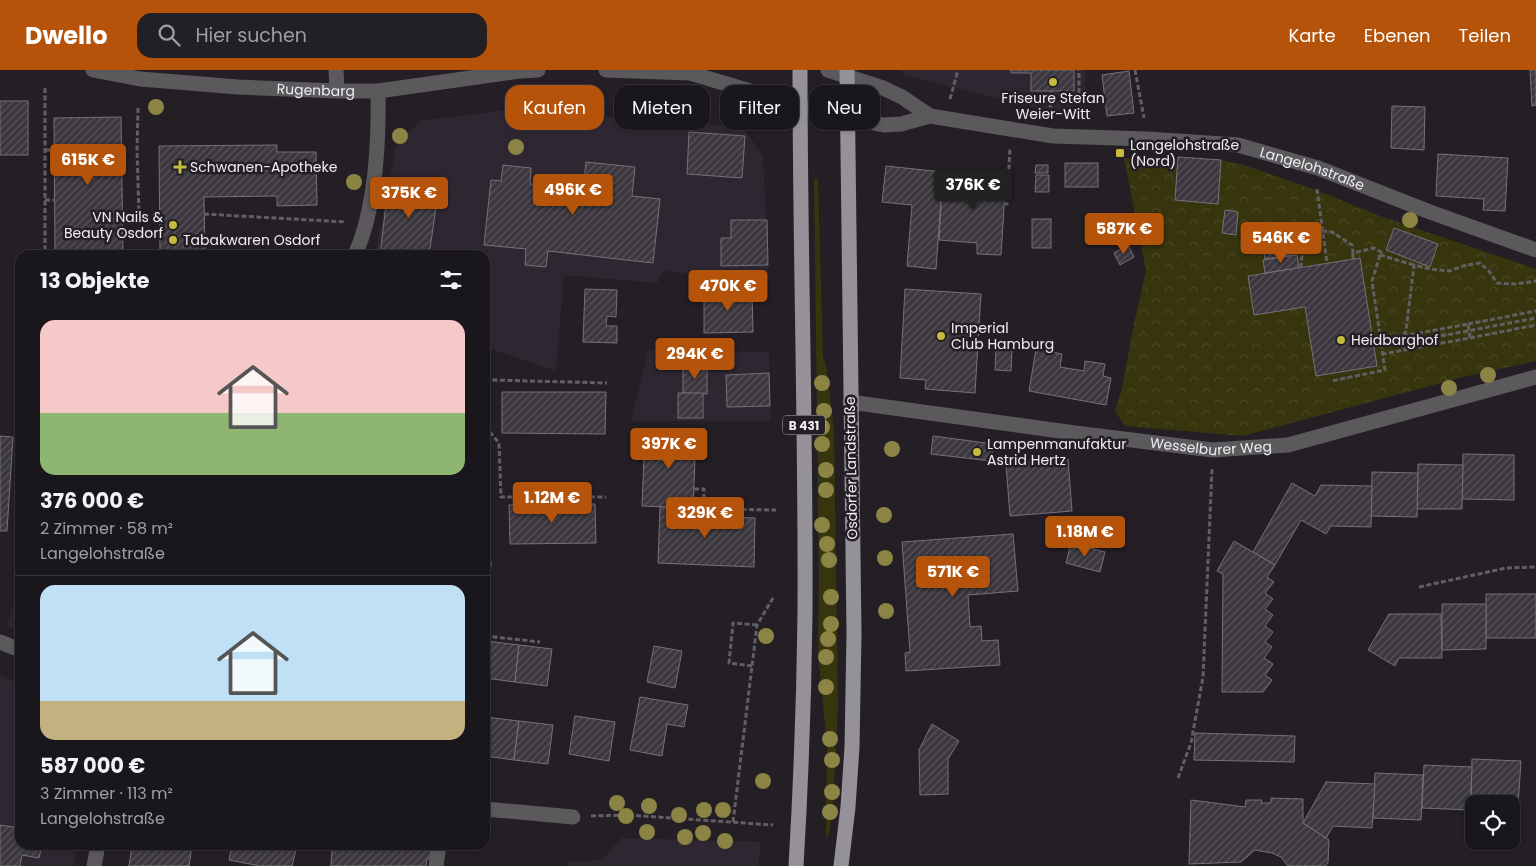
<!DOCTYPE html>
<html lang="de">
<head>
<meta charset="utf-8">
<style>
	body { margin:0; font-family:Poppins,sans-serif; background:#232025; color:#f1f3f6; height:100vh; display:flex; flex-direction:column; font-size:19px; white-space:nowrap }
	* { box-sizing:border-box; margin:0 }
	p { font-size:16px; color:#9f9fa3 }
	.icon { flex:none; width:28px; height:28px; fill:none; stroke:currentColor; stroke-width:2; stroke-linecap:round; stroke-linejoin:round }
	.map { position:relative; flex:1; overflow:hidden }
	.panel { position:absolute; left:15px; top:180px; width:475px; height:600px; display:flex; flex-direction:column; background:#1a171c; border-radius:15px; box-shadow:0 1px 4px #0004,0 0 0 1px #38363b }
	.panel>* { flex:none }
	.guide { position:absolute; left:505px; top:15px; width:475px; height:45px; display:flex; gap:10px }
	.fabs { position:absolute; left:1465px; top:725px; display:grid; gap:10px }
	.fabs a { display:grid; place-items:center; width:55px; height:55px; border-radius:10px; background:#1a171c; box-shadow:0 1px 4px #0004,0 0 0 1px #38363b; font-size:25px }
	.price { position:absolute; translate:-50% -42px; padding:0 11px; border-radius:5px; background:#b45309; color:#fff; font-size:16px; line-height:32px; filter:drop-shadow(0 1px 2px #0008) }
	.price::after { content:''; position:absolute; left:50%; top:30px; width:15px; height:11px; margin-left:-8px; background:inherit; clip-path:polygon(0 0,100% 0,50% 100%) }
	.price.current { background:#222; color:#fff }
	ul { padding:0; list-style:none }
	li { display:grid; align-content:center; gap:10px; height:265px; padding:0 25px }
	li+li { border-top:1px solid #38363b }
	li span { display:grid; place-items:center; height:155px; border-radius:15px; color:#555 }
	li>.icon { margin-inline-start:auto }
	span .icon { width:90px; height:90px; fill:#fffc; stroke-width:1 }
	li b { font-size:21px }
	h2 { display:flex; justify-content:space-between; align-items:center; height:60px; padding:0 25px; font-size:21px }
	.chip { padding:0 18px; border-radius:15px; background:#1a171c; box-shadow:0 1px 4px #0004,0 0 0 1px #38363b; font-size:18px; line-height:45px }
	.chip.current { background:#b45309; color:#fff }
	header { display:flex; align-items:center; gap:30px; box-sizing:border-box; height:70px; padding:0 25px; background:#b45309; color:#fff }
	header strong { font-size:24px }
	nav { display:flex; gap:28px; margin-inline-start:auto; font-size:18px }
	.search { width:350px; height:45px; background:#232025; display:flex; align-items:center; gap:12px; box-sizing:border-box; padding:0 18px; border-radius:15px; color:#9f9fa3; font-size:19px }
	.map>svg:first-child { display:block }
	.built { fill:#2e2732 }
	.green { fill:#37350d }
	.park { fill:url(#park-crowns) }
	.building { fill:url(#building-hatch); stroke:#767179 }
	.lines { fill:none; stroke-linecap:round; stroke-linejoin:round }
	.path { stroke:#625f64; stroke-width:3; stroke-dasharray:5 2.5; stroke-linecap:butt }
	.minor { stroke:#5b595c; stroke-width:15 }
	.major { stroke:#959198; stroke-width:15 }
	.tree { fill:#8b8445 }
	.poi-dot { fill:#c5bc3d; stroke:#231f25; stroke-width:2 }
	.labels { text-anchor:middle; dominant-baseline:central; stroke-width:5; stroke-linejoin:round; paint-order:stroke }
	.shield { fill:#231f25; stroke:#b2afb4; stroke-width:1 }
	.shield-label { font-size:12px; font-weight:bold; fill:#f0edf2 }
	.street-label { font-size:14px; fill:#f0edf2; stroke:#231f25 }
	.poi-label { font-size:14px; fill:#f0edf2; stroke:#231f25; text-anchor:start }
</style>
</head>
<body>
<header>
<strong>Dwello</strong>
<div class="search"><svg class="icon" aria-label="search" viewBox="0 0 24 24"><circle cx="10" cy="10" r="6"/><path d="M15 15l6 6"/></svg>Hier suchen</div>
<nav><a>Karte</a><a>Ebenen</a><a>Teilen</a></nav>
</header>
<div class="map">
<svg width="1536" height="796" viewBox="0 0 1536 796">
	<defs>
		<pattern id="park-crowns" width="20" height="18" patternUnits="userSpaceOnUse" patternTransform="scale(1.25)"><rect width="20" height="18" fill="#37350d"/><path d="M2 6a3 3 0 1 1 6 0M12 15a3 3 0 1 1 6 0" fill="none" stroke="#4a4925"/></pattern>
		<pattern id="building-hatch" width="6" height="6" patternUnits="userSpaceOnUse" patternTransform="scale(1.25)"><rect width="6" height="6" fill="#3b373e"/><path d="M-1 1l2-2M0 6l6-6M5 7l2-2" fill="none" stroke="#58545a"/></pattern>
	</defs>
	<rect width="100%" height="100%" fill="#231f25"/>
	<g class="built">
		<path d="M901,0H1086L1085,50L904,5Z"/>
		<path d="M500,41L686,51L744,59L763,86L769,210L663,201L657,213L564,205L556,301L485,277V185H375L396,77L420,51Z"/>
		<path d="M648,280L769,282L771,351H631Z"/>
		<path d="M20,509V561L7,556Z"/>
		<path d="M0,605L20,615V775H77L73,796H0Z"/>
		<path d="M621,768L761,772L758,796H568V792L603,790Z"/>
	</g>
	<path class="green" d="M814,109H818L823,287L826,295L834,359L838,636L832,747L828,768L826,767V763L827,676L818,583L819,509Z"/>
	<path class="park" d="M1178,87L1221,90L1244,95L1321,122L1380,146L1536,199V291L1467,306L1243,366L1125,356L1115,341L1122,318L1134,253L1146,201L1124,88Z"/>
	<g class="building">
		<path d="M1011,0H1074V21H1031V3H1011Z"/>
		<path d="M1530,0H1536V35L1532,36Z"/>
		<path d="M1129,1L1134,43L1107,46L1102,5Z"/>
		<rect x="0" y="31" width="28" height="54"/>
		<path d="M1392,36L1425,37L1424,80L1391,78Z"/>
		<path d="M121,47L123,185H55L54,48Z"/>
		<path d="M689,62L745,66L742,108L687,104Z"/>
		<path d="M277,75V82H316L317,135L277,136V126L204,127L205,185H160L159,76Z"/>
		<path d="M1438,84L1508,88L1505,141L1483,140L1484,129L1436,126Z"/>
		<path d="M1178,87L1221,90L1218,134L1175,130Z"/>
		<path d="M586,92L635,97L632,126L660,129L653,193L548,181L546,197L525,195L526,179L484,175L491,110L501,111L503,95L531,98L530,114L583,120Z"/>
		<rect x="1065" y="93" width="33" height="24"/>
		<path d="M1036,95H1048V103H1035Z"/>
		<path d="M886,96L943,102L936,199L907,196L912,135L882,132Z"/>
		<path d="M943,102L1006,106L1001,185L977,184V173L939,170Z"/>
		<path d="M1036,105H1049V122H1035Z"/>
		<path d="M389,110L439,117L429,185H380Z"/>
		<path d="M1225,140L1238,142L1236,165L1222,163Z"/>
		<rect x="1032" y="149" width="19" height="29"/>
		<path d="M731,150H767L768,195L721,196V168H731Z"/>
		<path d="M1286,154L1291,185L1265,189L1260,158Z"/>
		<path d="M1394,158L1438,174L1430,197L1386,180Z"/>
		<path d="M1128,175L1134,187L1120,195L1114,183Z"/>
		<path d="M1297,185L1299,198L1265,203L1263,190Z"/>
		<path d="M1360,188L1377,296L1316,306L1305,237L1254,245L1248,206Z"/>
		<path d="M585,219L617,220L616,247L607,246L606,256H617V273L583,272Z"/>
		<path d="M905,219L981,224L975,323L925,319L926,310L900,308Z"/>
		<path d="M704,222H752L753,262L704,263Z"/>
		<path d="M996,279L1012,280L1011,301L995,300Z"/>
		<path d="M1036,279L1062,284L1060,297L1084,301L1085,291L1105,294L1103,306L1111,308L1106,335L1029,321Z"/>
		<path d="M683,296H707V324L683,323Z"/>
		<path d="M769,303L770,336L727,337L726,305Z"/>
		<path d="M502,322H606L605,364L502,363Z"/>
		<rect x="678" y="323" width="25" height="25"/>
		<path d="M645,362L696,364L693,438L642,436Z"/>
		<path d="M0,366L13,367L7,461H0Z"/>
		<path d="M933,366L994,374L991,391L931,384Z"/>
		<path d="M485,371H489V409L485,410Z"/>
		<path d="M1463,384L1514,385V430L1462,429Z"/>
		<path d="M1068,389L1072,441L1010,446L1006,394Z"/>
		<path d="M1418,394L1463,395L1462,439H1417Z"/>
		<path d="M1372,402L1418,403L1417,447L1371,446Z"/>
		<path d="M1292,413L1315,426L1321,415L1372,416L1371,457L1331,456L1326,464L1301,450L1275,495L1253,482Z"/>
		<path d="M595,434L596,473L510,474L509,435Z"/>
		<path d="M660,437L693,438V446L755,448L754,497L658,493Z"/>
		<path d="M1013,464L1018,521L968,525L970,557L981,556L982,571L998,570L1000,595L906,601L905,583L910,582L902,472Z"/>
		<path d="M1234,471L1275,495L1267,507L1274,512L1265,523L1273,529L1265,539L1273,545L1265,556L1273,562L1265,572L1272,577L1264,588L1273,594L1265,605L1272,610L1263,622H1222L1223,504L1217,501Z"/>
		<path d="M1071,473L1105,482L1100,502L1066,493Z"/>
		<rect x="1486" y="524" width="50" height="44"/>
		<path d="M1442,534H1486V579L1442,580Z"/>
		<path d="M1389,544H1441L1442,588H1399L1395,596L1368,580Z"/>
		<path d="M486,571L519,575L515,612L485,608Z"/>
		<path d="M519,575L552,579L547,616L515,612Z"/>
		<path d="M654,576L682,581L675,618L647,612Z"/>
		<path d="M640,627L688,635L684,657L667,654L662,686L630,680Z"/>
		<path d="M575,646L615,652L609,691L569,684Z"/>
		<path d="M485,647L519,651L514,690L485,686Z"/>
		<path d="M519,651L553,655L548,694L514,690Z"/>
		<path d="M932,654L959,671L948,689V724L920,725L919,680Z"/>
		<path d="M1195,663L1295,666L1294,692L1194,690Z"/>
		<path d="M1472,689L1521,691L1518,736H1511V734H1471Z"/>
		<path d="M1424,695L1472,697L1470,740L1422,738Z"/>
		<path d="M1375,703L1423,705L1421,750L1373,748Z"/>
		<path d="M1326,712L1375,714L1372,758L1333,756L1326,768L1303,753Z"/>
		<path d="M1271,728L1303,729V753L1329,770L1328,793L1325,796H1288L1281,787L1272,783L1255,780L1241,792L1189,794L1191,730L1245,737L1246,730H1262L1261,733H1271Z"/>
		<path d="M0,755L20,758V775H42L39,788L22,785L20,796H0Z"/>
		<path d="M132,775H192L189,796H129Z"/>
		<path d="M232,775H297L292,796H260L229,790Z"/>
		<path d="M328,775H431L430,789H427L426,796H331L332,779H327Z"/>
	</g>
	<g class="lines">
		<g class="path">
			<path d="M1135,0L1144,48"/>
			<path d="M45,18V185"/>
			<path d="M1051,25H1079V0"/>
			<path d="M950,29L958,0"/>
			<path d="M138,38L137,79L139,145H159"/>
			<path d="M1050,45L1051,21"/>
			<path d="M45,80H54"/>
			<path d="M970,104V103L1008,105"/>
			<path d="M1317,119L1327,193"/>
			<path d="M45,130H55"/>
			<path d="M1004,134H1007L1010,78"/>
			<path d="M204,144L346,152"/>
			<path d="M45,183H55"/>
			<path d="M1380,185L1414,195"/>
			<path d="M1353,189V183"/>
			<path d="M1301,198C1301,179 1307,171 1322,161L1332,162L1352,175L1353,183L1374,178L1381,182L1372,211L1385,300L1331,311"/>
			<path d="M1468,254L1536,241"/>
			<path d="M1470,268L1536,255"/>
			<path d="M1381,270L1468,254L1470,268L1383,284"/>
			<path d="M1404,273L1536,248"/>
			<path d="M1405,280L1403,266L1406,261L1414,195L1430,199L1449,201L1466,195L1480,193L1489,201L1497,213L1515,214L1536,211"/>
			<path d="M485,311L491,310L607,313"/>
			<path d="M485,356L499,373L501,427H606"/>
			<path d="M694,419H704V439L776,440"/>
			<path d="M485,489L491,491L485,522"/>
			<path d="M1419,517L1506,498L1536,497"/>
			<path d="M485,566L540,572"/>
			<path d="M752,596L729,593L733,553L757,555"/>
			<path d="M1178,708L1191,673L1203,607L1212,399"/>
			<path d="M591,746L628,745L773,755"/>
			<path d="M733,752L757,555L773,528"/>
		</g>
		<g class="minor">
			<path id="s1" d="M93,0L140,9L238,17L337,21H378L520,1L538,0"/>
			<path d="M336,0L337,21"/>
			<path id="s2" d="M606,0L690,3L800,36L847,48L884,55L901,54L930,46L1053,66L1148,69L1238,75L1318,98L1430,142L1536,180"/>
			<path d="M828,0L883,18L902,27L930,46"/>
			<path d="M355,185C376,138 379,72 378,21"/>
			<path id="s3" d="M850,332L1075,363L1213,380L1288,375L1536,307"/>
			<path d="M0,572L20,580"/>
			<path d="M485,739L573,747"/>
			<path d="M94,796L98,775"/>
			<path d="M436,796L439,775"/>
		</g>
		<g class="major">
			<path d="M796,796C801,712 804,628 805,544C806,363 800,181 800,0"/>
			<path d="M841,796L848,737L852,677L854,564L847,0"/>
		</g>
	</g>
	<g class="tree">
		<circle cx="156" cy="37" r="8"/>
		<circle cx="400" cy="66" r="8"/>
		<circle cx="516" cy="77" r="8"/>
		<circle cx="354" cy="112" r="8"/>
		<circle cx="1410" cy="150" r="8"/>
		<circle cx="1488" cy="305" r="8"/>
		<circle cx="822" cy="313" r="8"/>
		<circle cx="1449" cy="318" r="8"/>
		<circle cx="824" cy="341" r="8"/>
		<circle cx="822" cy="357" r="8"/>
		<circle cx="822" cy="374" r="8"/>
		<circle cx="892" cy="379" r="8"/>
		<circle cx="826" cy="400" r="8"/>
		<circle cx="826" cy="420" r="8"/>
		<circle cx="884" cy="445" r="8"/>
		<circle cx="822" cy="455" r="8"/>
		<circle cx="827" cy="474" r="8"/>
		<circle cx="885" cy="488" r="8"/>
		<circle cx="829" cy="490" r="8"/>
		<circle cx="831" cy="527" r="8"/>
		<circle cx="886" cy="541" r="8"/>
		<circle cx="831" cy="554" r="8"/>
		<circle cx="766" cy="566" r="8"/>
		<circle cx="828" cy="569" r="8"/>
		<circle cx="826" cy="587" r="8"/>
		<circle cx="826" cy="617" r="8"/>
		<circle cx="830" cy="669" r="8"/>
		<circle cx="832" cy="690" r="8"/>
		<circle cx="763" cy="711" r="8"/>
		<circle cx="832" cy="722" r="8"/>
		<circle cx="617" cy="733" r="8"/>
		<circle cx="649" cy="736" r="8"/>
		<circle cx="704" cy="740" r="8"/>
		<circle cx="723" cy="740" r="8"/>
		<circle cx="830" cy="742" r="8"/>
		<circle cx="679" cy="745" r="8"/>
		<circle cx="626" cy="746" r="8"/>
		<circle cx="647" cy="762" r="8"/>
		<circle cx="703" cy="763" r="8"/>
		<circle cx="685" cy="767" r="8"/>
		<circle cx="725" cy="771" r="8"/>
	</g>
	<g class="poi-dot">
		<circle cx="1053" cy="12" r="5"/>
		<rect x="1115" y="78" width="10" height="10" rx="2.5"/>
		<path d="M177.5 89.5h5v5h5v5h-5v5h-5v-5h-5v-5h5z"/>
		<circle cx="173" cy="155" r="5"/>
		<circle cx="173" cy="170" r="5"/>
		<circle cx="941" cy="266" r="5"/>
		<circle cx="1341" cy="270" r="5"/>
		<circle cx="977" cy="382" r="5"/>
	</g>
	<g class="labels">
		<rect class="shield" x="783" y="345.5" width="42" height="19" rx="4"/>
		<g class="shield-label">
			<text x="804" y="355">B 431</text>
		</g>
		<g class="street-label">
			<text stroke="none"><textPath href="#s1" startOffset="224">Rugenbarg</textPath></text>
			<text stroke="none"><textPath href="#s2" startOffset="720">Langelohstraße</textPath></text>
			<text stroke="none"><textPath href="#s3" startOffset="364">Wesselburer Weg</textPath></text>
			<text transform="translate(851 398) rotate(-91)">Osdorfer Landstraße</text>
		</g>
		<g class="poi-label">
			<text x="1053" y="28" text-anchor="middle">Friseure Stefan<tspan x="1053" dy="16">Weier-Witt</tspan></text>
			<text x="1130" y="75">Langelohstraße<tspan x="1130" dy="16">(Nord)</tspan></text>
			<text x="190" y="97">Schwanen-Apotheke</text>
			<text x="163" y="147" text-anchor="end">VN Nails &amp;<tspan x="163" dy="16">Beauty Osdorf</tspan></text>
			<text x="183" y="170">Tabakwaren Osdorf</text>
			<text x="951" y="258">Imperial<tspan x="951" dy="16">Club Hamburg</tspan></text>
			<text x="1351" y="270">Heidbarghof</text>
			<text x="987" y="374">Lampenmanufaktur<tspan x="987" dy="16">Astrid Hertz</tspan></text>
		</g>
	</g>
</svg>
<div class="fabs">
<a><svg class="icon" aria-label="locate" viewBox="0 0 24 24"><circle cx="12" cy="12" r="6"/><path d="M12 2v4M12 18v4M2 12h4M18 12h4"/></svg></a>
</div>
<b class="price" style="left:88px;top:116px">615K €</b>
<b class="price current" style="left:973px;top:141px">376K €</b>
<b class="price" style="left:573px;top:146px">496K €</b>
<b class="price" style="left:409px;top:149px">375K €</b>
<b class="price" style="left:1124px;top:185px">587K €</b>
<b class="price" style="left:1281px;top:194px">546K €</b>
<b class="price" style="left:728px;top:242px">470K €</b>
<b class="price" style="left:695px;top:310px">294K €</b>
<b class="price" style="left:669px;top:400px">397K €</b>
<b class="price" style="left:552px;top:454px">1.12M €</b>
<b class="price" style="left:705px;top:469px">329K €</b>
<b class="price" style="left:1085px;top:488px">1.18M €</b>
<b class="price" style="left:953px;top:528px">571K €</b>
<div class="guide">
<a class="chip current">Kaufen</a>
<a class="chip">Mieten</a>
<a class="chip">Filter</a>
<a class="chip">Neu</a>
</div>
<section class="panel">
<h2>13 Objekte<svg class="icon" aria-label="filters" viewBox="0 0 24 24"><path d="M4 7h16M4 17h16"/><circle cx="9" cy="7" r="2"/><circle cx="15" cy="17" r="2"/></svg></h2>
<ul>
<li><span style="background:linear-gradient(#f6c9c9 60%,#8fb573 0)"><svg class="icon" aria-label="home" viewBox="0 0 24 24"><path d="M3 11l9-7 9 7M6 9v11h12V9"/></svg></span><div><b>376 000 €</b><p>2 Zimmer · 58 m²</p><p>Langelohstraße</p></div></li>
<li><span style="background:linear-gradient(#bfe0f5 75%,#c2b280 0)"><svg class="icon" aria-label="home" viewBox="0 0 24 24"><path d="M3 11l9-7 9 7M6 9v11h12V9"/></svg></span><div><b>587 000 €</b><p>3 Zimmer · 113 m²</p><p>Langelohstraße</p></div></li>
</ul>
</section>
</div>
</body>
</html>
